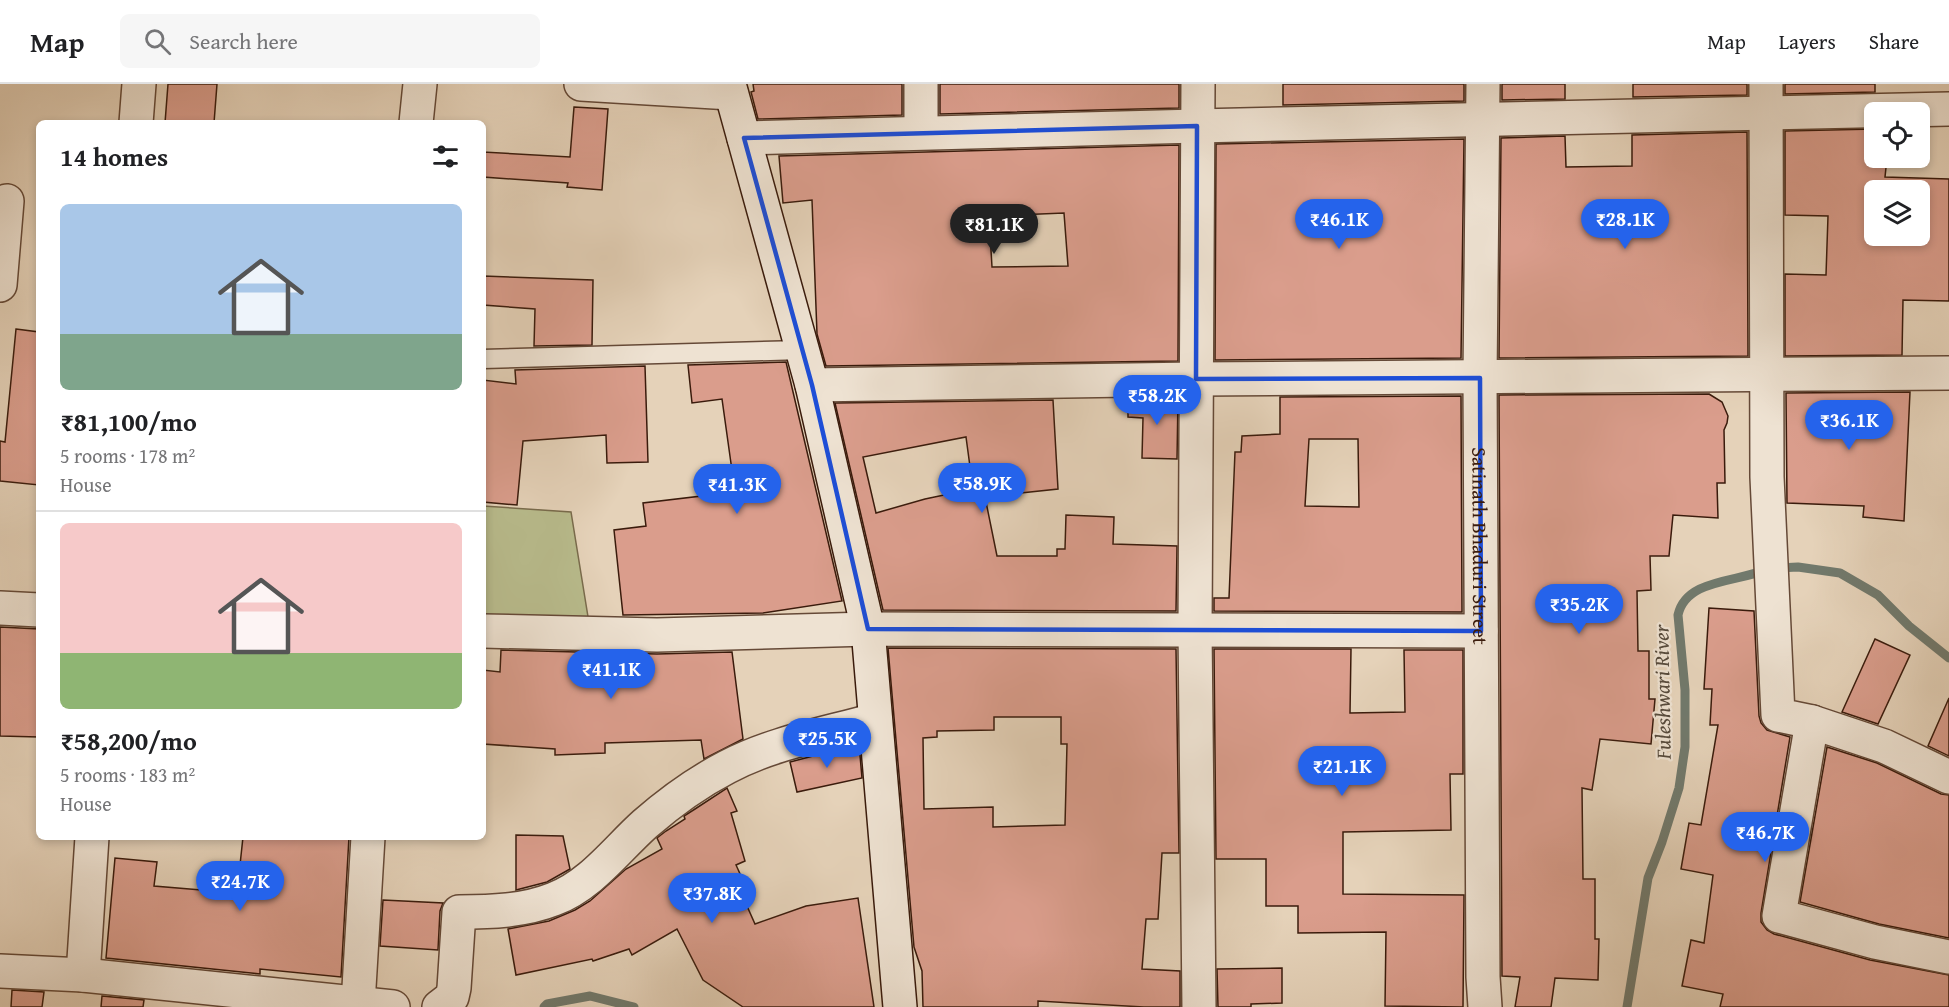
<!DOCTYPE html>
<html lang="en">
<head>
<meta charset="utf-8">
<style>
	body { margin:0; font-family:"Gentium Book Plus",serif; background:#f6f6f6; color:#202124; height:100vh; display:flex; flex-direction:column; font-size:22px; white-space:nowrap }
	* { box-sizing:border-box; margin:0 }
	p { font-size:20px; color:#757577 }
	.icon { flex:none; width:33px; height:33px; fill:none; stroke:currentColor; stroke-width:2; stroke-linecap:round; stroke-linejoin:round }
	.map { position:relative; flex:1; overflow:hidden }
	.panel { position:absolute; left:36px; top:36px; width:450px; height:720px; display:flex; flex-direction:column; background:#fff; border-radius:9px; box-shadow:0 3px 9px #0003 }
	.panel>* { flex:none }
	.buttons { position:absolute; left:1864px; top:18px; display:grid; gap:12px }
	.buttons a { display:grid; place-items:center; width:66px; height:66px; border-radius:9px; background:#fff; box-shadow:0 3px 9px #0003; font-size:30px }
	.price { position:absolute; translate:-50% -51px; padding:0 14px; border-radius:21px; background:#2563eb; color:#fff; font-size:20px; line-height:39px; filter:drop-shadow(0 2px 3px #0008) }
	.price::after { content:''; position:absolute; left:50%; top:36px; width:18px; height:14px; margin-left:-9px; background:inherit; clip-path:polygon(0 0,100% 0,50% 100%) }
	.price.selected { background:#222; color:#fff }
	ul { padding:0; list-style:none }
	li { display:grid; align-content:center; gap:12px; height:318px; padding:0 24px }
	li+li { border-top:2px solid #e0e0e0 }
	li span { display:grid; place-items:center; height:186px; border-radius:9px; color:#555 }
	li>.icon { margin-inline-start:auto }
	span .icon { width:108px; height:108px; fill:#fffc; stroke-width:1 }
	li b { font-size:26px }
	h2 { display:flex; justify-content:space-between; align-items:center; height:72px; padding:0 24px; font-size:26px }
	header { display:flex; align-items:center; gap:36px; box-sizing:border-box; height:84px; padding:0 30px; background:#fff; border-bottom:2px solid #e0e0e0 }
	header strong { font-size:28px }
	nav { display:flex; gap:33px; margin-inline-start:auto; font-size:21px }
	.search { width:420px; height:54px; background:#f6f6f6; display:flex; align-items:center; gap:15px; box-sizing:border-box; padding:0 21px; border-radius:9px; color:#757577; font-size:22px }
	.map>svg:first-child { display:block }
	.green { fill:#b8bb8c; stroke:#796b4c; stroke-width:1.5 }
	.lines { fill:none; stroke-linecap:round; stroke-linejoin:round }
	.stream { stroke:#71796c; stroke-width:9 }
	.building { fill:#da9d8c; stroke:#3a1b0c; stroke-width:1.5; fill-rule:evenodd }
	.lane-casing { stroke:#654937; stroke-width:21 }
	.street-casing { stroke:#654937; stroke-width:36 }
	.secondary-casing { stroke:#3a1b0c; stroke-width:36 }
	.lane { stroke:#eee2d2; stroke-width:18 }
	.street { stroke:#eee2d2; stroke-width:33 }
	.secondary { stroke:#eee2d2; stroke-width:33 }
	.marked { fill:none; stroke:#1d4ed8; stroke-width:4.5; stroke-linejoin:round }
	.labels { text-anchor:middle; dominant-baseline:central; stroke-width:4.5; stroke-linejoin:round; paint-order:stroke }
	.street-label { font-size:20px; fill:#3a1b0c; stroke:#eee2d2 }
	.water-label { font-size:21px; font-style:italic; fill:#564a3c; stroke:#eee2d2 }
</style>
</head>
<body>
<header>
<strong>Map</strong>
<div class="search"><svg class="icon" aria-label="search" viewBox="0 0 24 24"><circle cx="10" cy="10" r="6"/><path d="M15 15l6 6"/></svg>Search here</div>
<nav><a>Map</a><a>Layers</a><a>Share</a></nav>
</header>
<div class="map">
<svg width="1949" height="923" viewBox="0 0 1949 923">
	<rect width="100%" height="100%" fill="#e5d2b9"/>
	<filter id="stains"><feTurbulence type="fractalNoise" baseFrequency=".00333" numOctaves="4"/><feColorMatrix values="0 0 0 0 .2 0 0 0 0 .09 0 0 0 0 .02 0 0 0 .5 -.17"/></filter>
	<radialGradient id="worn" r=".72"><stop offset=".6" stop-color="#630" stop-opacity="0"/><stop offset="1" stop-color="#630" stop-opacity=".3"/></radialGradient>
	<path class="green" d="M483,422L571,428L589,539L483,535Z"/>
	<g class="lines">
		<g class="stream">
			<path d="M1778,484L1798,483L1840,489L1878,511L1909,542L1949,574"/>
			<path d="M544,923L547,920L590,912L634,923"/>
			<path d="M1627,923L1648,794L1662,758L1679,704L1685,663V606L1678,531C1686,495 1737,498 1765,486"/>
		</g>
	</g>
	<g class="building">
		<path d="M168,0H217L214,39H165Z"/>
		<path d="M753,0H902V31L758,35L751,8L754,7Z"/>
		<path d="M940,0H1179V24L940,30Z"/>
		<path d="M1283,0H1464V17L1283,21Z"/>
		<path d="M1502,0H1565V15L1502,16Z"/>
		<path d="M1633,0H1747V11L1633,13Z"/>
		<path d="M1785,0H1875V8L1785,10Z"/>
		<path d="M574,23L608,25L602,106L567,103L568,99L483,93V68L570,73Z"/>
		<path d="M1875,45V74H1887L1885,93L1949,95V217L1903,216L1902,271L1785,272V190L1826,191L1828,132L1785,131V47ZM1875,106H1920V152H1875Z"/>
		<path d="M1747,48L1748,272L1499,274L1501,54L1565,52L1566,83L1632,82V51Z"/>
		<path d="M1464,55L1461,274L1215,276L1216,60Z"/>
		<path d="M1179,61L1178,277L826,282L817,250L812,116L783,119L779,72ZM1064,129L1068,182L992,183L989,132Z"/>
		<path d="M483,192L593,196L592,261L534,262L535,225L483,221Z"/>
		<path d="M16,245L39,248V401L0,397V357L5,358Z"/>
		<path d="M786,278L842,517L763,529L623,531L614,446L646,442L643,419L735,408L722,315L692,319L688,281Z"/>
		<path d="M645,282L648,378L607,379L606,351L523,357L517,421L483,418V296L516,300L515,286Z"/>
		<path d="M1910,308L1904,437L1863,433L1864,422L1787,419L1786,309Z"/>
		<path d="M1709,310L1722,318L1728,332L1727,339L1724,346L1725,399H1717L1718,434L1673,431L1669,472H1650L1651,506L1637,507L1638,567H1649V615H1655L1651,660L1600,655L1592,706L1582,704L1583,795H1595V855H1599L1598,896L1555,894L1551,923H1515L1520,893L1502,892L1499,311Z"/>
		<path d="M1461,312L1462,528L1214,527V514H1229L1235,368H1241L1242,352L1280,350V313ZM1309,355H1358L1359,423L1305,422Z"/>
		<path d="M1178,314L1177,375L1142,374L1143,334L1128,333V315Z"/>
		<path d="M1053,316L1058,405L985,413L997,472H1057V465H1065L1066,431L1114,433L1113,460L1177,462L1176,527L883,526L835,319ZM966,353L973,405L925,415L876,429L863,373Z"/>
		<path d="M1709,524L1754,527L1759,632L1761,639L1767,646L1790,653L1761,829V838L1767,846L1774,850L1870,876L1949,891V923H1720L1723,910L1682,902L1691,856L1704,859L1713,791L1681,785L1689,739L1701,741L1718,641H1710L1712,605H1704Z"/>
		<path d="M0,543L39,545V653L0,652Z"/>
		<path d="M1875,555L1910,571L1878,640L1842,628Z"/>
		<path d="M888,564L1176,565L1179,769H1162L1158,835H1146L1142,885L1180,887V923H1144L1038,917V923H923L922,887L914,863ZM994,633H1061V660H1067L1065,741L993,743V723L924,725L923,654L937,653V647L994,646Z"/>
		<path d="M1214,565H1351L1350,629L1405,628L1404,566H1463V690H1450L1451,746L1343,748V810L1464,811L1463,923L1385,922L1386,848L1298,849V822H1266V775H1216Z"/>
		<path d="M501,566L657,570L732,568L743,655L704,675L701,656L605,659V669L555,671V665L483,660V586L500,588Z"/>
		<path d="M1949,614V672L1928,662Z"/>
		<path d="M859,660L862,694L797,708L790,678Z"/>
		<path d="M1827,663L1877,679L1941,710L1949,711V854L1879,840L1800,818Z"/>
		<path d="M727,704L737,727L731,729L745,777L736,781L741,792L735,795L755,840L806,822L858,814L874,923H743L703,896L677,845L632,871L629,865L593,877L592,875L516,891L508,845L549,837L575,826L590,817L626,785L662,765L657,754L666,747L685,735L684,732L695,725Z"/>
		<path d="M516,751L563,752L570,785L547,798L516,806Z"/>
		<path d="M243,753H349L341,893L260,885V890L106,874L115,774L157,778L154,802L237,809Z"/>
		<path d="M383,816L443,819L440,827L438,866L380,862Z"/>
		<path d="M1282,884V919L1251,920V923H1218L1217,885Z"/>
		<path d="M12,906L44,908L42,923H11Z"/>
		<path d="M102,912L144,916L143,923H101Z"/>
	</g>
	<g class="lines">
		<g class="lane-casing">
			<path id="lane" d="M483,275L802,266"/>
		</g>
		<g class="street-casing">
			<g id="street">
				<path d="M581,0L731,9"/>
				<path d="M1198,0L1195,545L1199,923"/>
				<path id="s1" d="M1483,0L1480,294L1483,893L1485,923"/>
				<path d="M1766,0L1767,393L1778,631L1812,638L1779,832L1875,858L1949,873"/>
				<path d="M136,39L139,0"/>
				<path d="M416,39L420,0"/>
				<path d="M921,48V0"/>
				<path d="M744,54L1197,42L1949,25"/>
				<path d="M0,201L7,117"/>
				<path d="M812,301L1196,295L1949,289"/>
				<path d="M0,524L39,526"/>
				<path d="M483,547L657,551L868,545L1481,547"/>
				<path d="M1812,638L1884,662L1949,693"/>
				<path d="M0,887L83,891L393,923"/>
				<path d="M83,891L92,753"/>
				<path d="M358,920L368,753"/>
				<path d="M439,923L452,913L454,904L459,828C491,828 524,827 554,815C591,801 616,766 645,740C669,719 698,698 727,683C772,659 825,650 874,636"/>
			</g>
		</g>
		<g class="secondary-casing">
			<path id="secondary" d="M729,0L812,301L868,545L900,923"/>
		</g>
		<use href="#lane" class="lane"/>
		<use href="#street" class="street"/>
		<use href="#secondary" class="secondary"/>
	</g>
	<path class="marked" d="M1197,42L1196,295L1480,294L1481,547L868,545L812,301L744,54Z"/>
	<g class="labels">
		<g class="street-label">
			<text stroke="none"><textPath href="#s1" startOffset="462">Satinath Bhaduri Street</textPath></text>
		</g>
		<g class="water-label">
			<text transform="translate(1662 608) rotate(-91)">Fuleshwari River</text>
		</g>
	</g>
	<rect width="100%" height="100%" filter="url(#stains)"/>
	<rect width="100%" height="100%" fill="url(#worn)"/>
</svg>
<div class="buttons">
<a><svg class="icon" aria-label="locate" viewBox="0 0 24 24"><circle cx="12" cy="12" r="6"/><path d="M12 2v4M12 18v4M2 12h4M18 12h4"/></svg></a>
<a><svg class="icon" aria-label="layers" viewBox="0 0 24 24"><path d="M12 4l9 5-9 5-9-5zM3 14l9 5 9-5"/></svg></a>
</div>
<b class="price" style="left:1339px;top:166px">₹46.1K</b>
<b class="price" style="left:1625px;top:166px">₹28.1K</b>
<b class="price selected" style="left:994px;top:171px">₹81.1K</b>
<b class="price" style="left:1157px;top:342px">₹58.2K</b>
<b class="price" style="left:1849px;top:367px">₹36.1K</b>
<b class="price" style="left:982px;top:430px">₹58.9K</b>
<b class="price" style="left:737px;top:431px">₹41.3K</b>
<b class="price" style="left:1579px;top:551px">₹35.2K</b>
<b class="price" style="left:611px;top:616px">₹41.1K</b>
<b class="price" style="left:827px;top:685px">₹25.5K</b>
<b class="price" style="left:1342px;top:713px">₹21.1K</b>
<b class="price" style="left:1765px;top:779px">₹46.7K</b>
<b class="price" style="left:240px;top:828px">₹24.7K</b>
<b class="price" style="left:712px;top:840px">₹37.8K</b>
<section class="panel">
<h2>14 homes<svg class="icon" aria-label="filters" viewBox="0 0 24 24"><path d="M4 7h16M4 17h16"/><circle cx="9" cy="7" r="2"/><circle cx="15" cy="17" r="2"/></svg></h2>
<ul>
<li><span style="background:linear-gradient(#a9c7e8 70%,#7fa58c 0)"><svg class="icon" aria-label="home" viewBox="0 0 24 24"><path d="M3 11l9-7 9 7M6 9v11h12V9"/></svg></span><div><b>₹81,100/mo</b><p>5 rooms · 178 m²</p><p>House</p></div></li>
<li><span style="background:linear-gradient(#f6c9c9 70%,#8fb573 0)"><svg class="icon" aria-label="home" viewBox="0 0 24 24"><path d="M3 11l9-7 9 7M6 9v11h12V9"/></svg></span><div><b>₹58,200/mo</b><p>5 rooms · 183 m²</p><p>House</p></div></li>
</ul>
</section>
</div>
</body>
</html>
